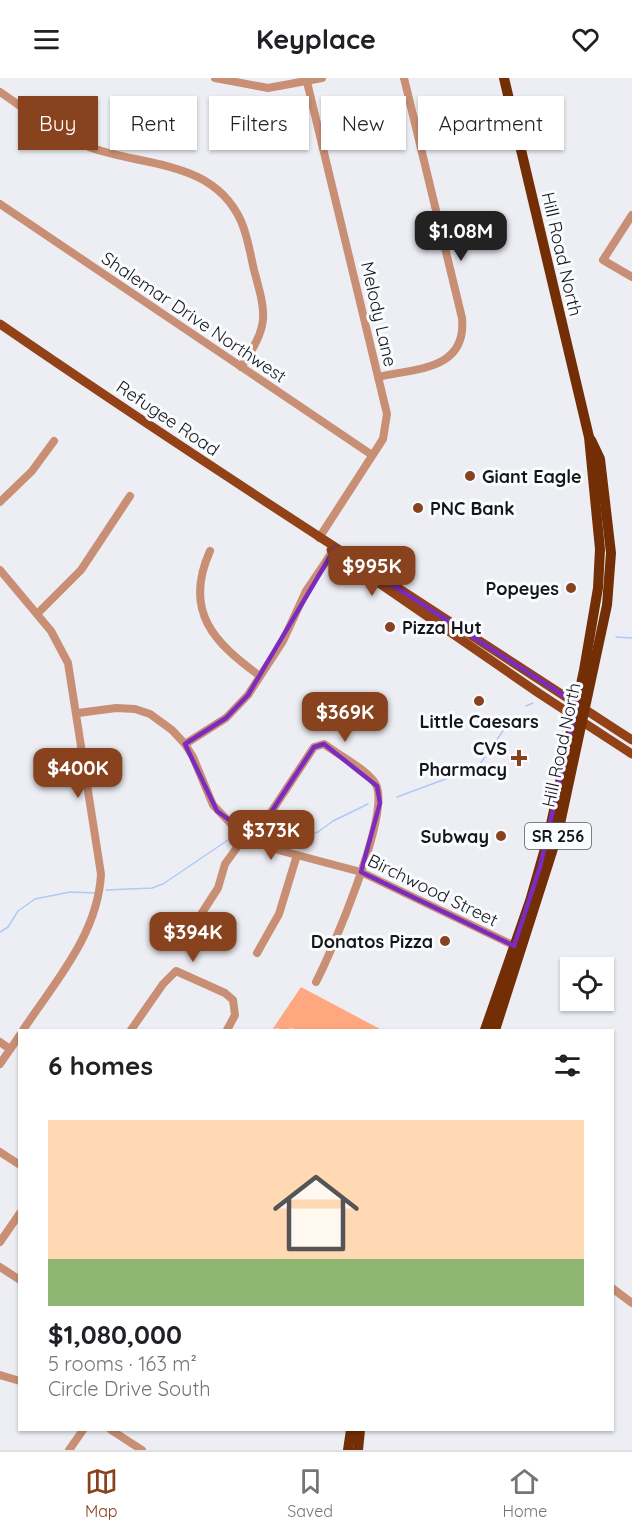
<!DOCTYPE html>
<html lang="en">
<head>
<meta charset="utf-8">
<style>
	body { margin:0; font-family:Quicksand,sans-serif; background:#f6f6f6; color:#202124; height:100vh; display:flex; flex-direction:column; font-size:22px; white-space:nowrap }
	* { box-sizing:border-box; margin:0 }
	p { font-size:20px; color:#757577 }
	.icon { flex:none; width:33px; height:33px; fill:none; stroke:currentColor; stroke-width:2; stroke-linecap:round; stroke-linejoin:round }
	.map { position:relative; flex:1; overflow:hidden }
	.drawer { position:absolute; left:18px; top:951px; width:596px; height:402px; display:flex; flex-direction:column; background:#fff; border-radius:0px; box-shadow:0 2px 4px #0004 }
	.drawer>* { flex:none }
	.guide { position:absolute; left:18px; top:18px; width:597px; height:54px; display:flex; gap:12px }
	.buttons { position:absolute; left:560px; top:879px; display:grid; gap:12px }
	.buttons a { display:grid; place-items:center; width:54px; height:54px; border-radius:0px; background:#fff; box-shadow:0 2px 4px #0004; font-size:30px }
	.price { position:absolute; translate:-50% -51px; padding:0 14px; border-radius:12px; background:#89421e; color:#fff; font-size:20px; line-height:39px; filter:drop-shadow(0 2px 3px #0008) }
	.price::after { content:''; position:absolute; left:50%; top:36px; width:18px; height:14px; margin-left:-9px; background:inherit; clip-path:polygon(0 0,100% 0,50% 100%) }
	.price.active { background:#222; color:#fff }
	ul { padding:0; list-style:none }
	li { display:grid; align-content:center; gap:12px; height:318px; padding:0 30px }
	li span { display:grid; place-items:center; height:186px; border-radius:0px; color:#555 }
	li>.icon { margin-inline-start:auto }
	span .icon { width:108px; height:108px; fill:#fffc; stroke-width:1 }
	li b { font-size:26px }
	h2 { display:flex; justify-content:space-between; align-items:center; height:72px; padding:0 30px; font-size:26px }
	.tag { padding:0 21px; border-radius:0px; background:#fff; box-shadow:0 2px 4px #0004; font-size:21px; line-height:54px }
	.tag.active { background:#89421e; color:#fff }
	header { display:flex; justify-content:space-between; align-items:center; height:78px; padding:0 30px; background:#fff; font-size:27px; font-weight:800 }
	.menu { display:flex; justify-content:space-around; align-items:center; height:84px; border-top:2px solid #e0e0e0; background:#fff; font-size:16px; color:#757577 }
	.menu a { display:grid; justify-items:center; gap:3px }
	.menu .active { color:#89421e }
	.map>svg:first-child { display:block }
	.green { fill:#ffa880 }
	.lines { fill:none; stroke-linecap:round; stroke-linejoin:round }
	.stream { stroke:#b0c9f8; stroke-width:1.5 }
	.minor { stroke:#c98f74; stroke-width:8 }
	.major { stroke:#924216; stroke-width:9 }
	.highway { stroke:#732e06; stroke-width:10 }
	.marked { fill:none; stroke:#7b2cbf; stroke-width:4.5; stroke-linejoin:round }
	.poi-dot { fill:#89421e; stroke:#fafcff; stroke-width:2 }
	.labels { text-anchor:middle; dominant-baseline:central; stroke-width:6; stroke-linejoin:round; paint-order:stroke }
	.shield { fill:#fafcff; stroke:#5a5b5d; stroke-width:1.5 }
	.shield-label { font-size:16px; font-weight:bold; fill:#151618 }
	.street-label { font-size:18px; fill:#151618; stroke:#fafcff }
	.poi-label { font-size:18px; font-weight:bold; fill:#151618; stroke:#fafcff; text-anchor:end }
</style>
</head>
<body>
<header><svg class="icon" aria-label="menu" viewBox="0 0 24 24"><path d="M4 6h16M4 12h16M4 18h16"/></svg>Keyplace<svg class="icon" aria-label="heart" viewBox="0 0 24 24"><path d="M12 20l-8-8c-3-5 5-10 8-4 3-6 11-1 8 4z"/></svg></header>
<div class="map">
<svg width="632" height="1372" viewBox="0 0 632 1372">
	<rect width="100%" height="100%" fill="#eceef4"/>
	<path class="green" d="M301,909L382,952H293V950L282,952L277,950L272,952Z"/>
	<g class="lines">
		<g class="stream">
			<path d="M616,559L632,560"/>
			<path d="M526,628L533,625"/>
			<path d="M397,719L478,689L505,650"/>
			<path d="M286,760H299L318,754L333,743L368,726"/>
			<path d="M106,812L152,810L163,806L228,762"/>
			<path d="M0,854L8,849L18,833L35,821L70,814L95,815"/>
		</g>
		<g class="minor">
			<path d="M215,0L268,10L322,0"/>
			<path d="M307,4L387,336L383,361L319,460"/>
			<path d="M0,14C28,33 57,56 89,69C143,89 213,81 241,143C248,159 250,175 254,192C267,239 269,247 241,289"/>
			<path d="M0,126L372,377"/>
			<path d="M632,137L603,182L632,199"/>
			<path d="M378,299C415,290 467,293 462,240L404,0"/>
			<path d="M0,424L32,393L54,363"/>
			<path d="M210,473C183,533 214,565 260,598"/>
			<path d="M0,492L51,553L68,585L101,796C98,856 55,904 23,952"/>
			<path d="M37,536L81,492L130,418"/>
			<path d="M78,635L116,630L135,631L150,636L172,652L185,666L193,679L213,727L237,752L278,772L361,794L517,869"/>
			<path d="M185,666L226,640L248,617L283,563L306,513L335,470"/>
			<path d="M254,760L314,669L324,666C337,676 372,694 377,709C388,741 333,871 316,904"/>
			<path d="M198,841L218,810L225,786L246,757"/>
			<path d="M257,875L279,836L297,777"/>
			<path d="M131,952L163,906L176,893L225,915L233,922L235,937L227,952"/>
			<path d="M0,964L10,971"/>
			<path d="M0,986L20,957"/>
			<path d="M0,1074L20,1087"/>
			<path d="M0,1164L20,1135"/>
			<path d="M0,1189L20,1202"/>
			<path d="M612,1210L632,1225"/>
			<path d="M0,1297L20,1303"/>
			<path d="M111,1352L142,1372"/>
			<path d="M69,1372L83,1352"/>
		</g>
		<g class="major">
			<path d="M0,246C208,389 421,524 632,662"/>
			<path d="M331,472L540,616L632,676"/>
		</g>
		<g class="highway">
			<path d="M485,952L530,823L548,760L584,592L598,510L600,471L589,359L504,0"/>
			<path d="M495,952L558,755L607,527L611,475L600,381L591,362"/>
			<path d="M348,1372L351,1352"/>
			<path d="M358,1372L360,1352"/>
		</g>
	</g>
	<path class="marked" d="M335,470L577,626L540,789L514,868L361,794L380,725L377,708L324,666L314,669L254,760L217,733L185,666L226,640L248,617Z"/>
	<g class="poi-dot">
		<circle cx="470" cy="398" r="6"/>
		<circle cx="418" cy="430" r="6"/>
		<circle cx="571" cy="510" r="6"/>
		<circle cx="390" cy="549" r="6"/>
		<circle cx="479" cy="623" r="6"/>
		<path d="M516 671h6v6h6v6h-6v6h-6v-6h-6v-6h6z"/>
		<circle cx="501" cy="758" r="6"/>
		<circle cx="445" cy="863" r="6"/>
	</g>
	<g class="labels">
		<rect class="shield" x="525" y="745" width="66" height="26" rx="4.5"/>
		<g class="shield-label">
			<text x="558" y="758">SR 256</text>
		</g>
		<g class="street-label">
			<text transform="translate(562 176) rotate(77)">Hill Road North</text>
			<text transform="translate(379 236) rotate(77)">Melody Lane</text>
			<text transform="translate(194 239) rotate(34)">Shalemar Drive Northwest</text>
			<text transform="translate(168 340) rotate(34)">Refugee Road</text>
			<text transform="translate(561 667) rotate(-78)">Hill Road North</text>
			<text transform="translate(433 812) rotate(26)">Birchwood Street</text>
		</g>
		<g class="poi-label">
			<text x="482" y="398" text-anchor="start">Giant Eagle</text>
			<text x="430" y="430" text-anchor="start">PNC Bank</text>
			<text x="559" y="510">Popeyes</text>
			<text x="402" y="549" text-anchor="start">Pizza Hut</text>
			<text x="479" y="643" text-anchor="middle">Little Caesars</text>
			<text x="507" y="670">CVS<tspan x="507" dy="21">Pharmacy</tspan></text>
			<text x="489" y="758">Subway</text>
			<text x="433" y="863">Donatos Pizza</text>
		</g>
	</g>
</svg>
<div class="buttons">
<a><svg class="icon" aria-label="locate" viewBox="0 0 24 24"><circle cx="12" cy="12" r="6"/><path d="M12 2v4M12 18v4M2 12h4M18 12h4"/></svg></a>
</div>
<b class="price active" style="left:461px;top:184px">$1.08M</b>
<b class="price" style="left:372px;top:519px">$995K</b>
<b class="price" style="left:345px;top:665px">$369K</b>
<b class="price" style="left:78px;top:721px">$400K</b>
<b class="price" style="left:271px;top:783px">$373K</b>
<b class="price" style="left:193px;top:885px">$394K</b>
<div class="guide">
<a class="tag active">Buy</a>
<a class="tag">Rent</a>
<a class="tag">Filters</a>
<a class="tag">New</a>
<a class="tag">Apartment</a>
</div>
<section class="drawer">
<h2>6 homes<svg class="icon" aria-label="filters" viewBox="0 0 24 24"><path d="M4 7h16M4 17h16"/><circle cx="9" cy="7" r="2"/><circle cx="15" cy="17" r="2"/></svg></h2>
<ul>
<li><span style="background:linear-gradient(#ffd9b3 75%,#8fb573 0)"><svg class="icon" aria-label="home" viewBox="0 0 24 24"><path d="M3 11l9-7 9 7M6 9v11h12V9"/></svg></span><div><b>$1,080,000</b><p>5 rooms · 163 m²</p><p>Circle Drive South</p></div></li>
</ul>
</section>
</div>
<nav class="menu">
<a class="active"><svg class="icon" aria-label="map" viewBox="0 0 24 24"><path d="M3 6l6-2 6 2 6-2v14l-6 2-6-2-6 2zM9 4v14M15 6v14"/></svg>Map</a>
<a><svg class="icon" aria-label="saved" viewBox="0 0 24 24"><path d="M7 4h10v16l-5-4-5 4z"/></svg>Saved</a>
<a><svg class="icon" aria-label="home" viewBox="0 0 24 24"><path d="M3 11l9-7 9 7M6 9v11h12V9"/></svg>Home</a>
</nav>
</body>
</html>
